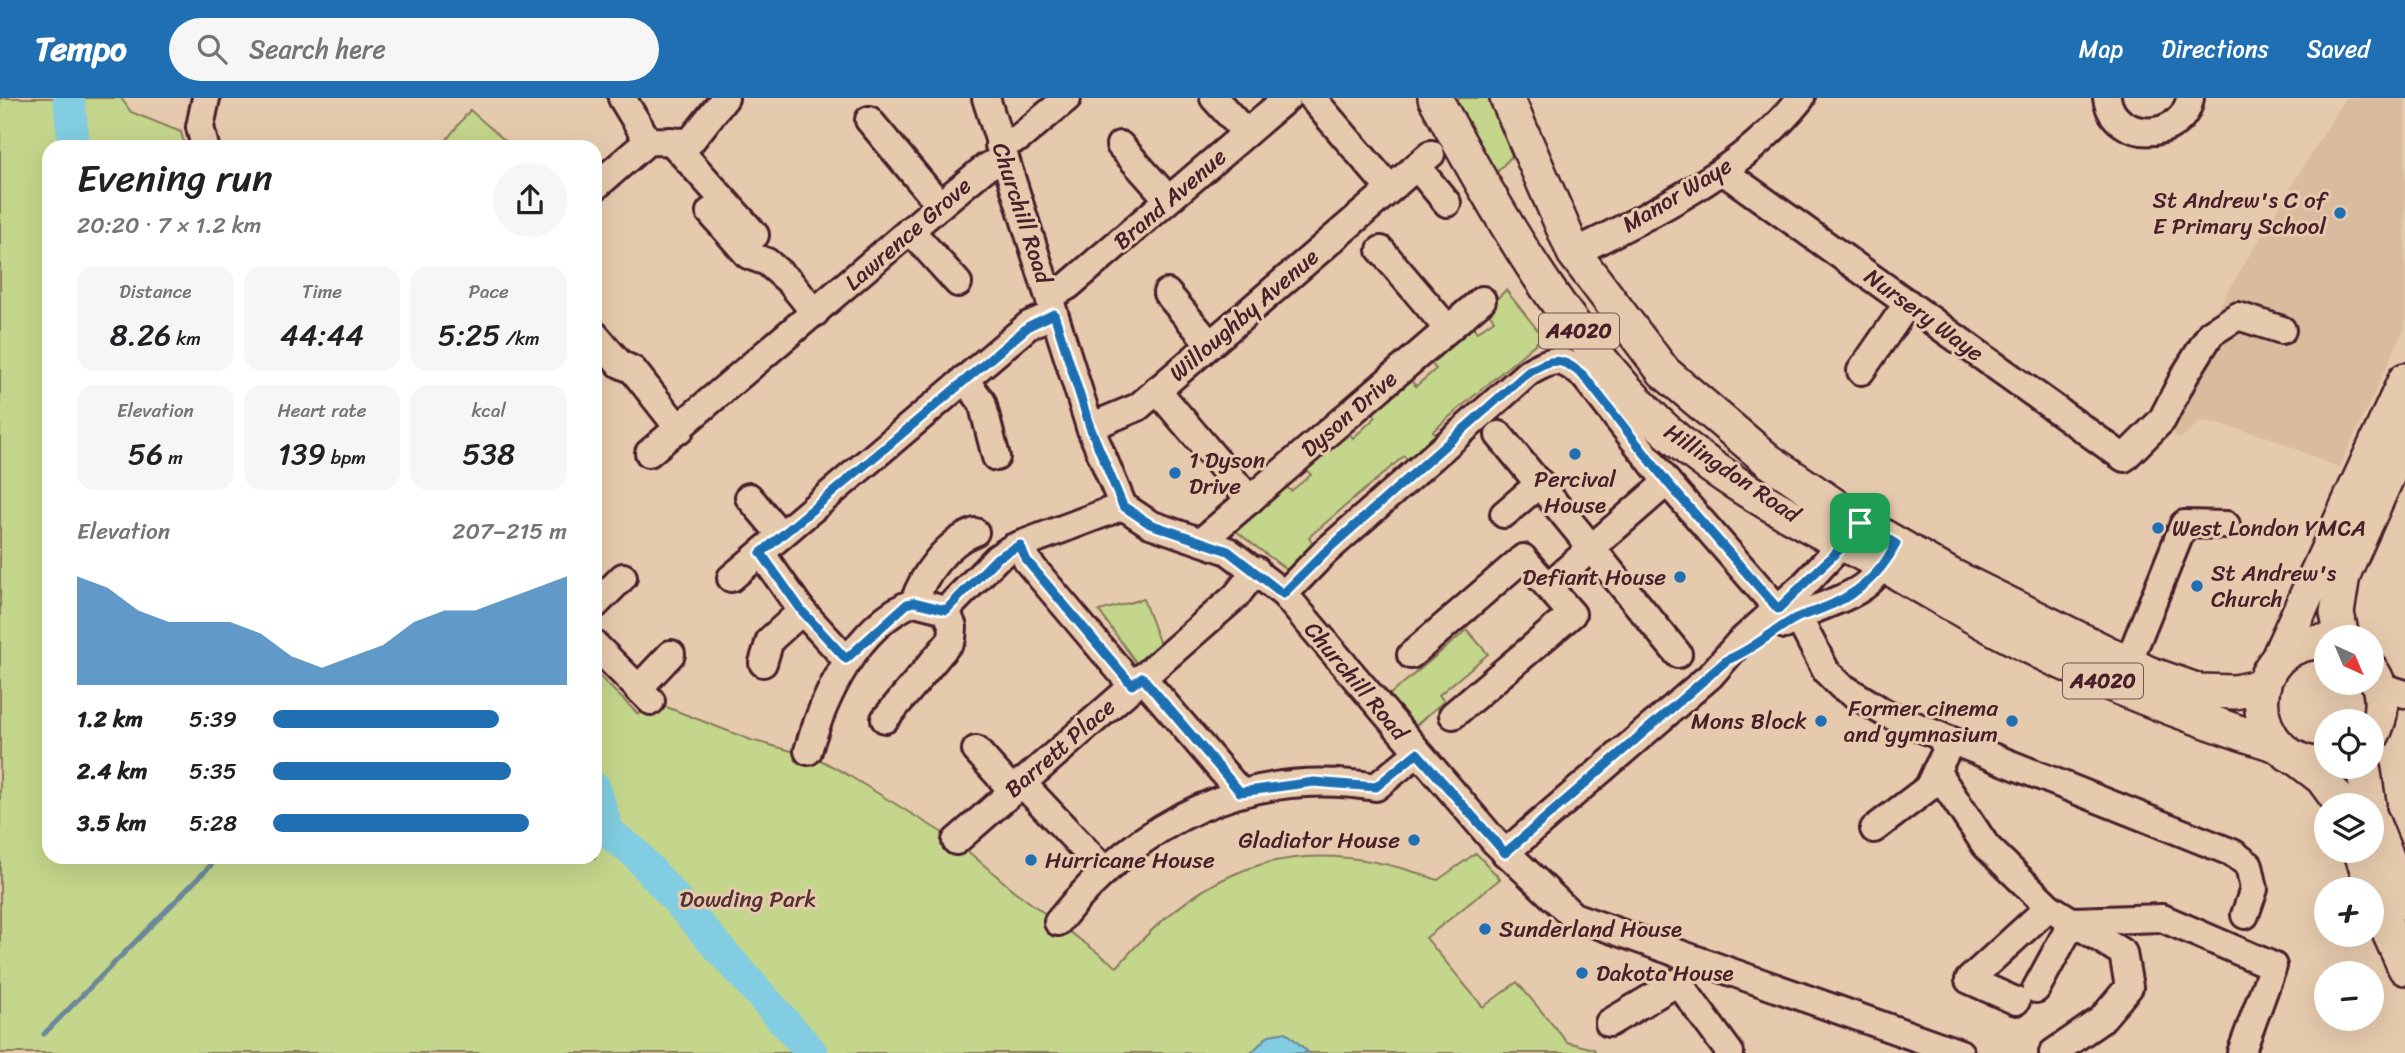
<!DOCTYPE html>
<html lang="en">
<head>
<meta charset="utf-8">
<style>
	:root { --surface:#fff; --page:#f6f6f6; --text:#202124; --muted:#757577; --accent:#1f6fb2 }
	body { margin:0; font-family:Sriracha,sans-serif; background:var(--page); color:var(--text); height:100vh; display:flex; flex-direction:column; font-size:26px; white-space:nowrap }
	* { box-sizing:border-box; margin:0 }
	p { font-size:23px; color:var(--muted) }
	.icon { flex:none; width:38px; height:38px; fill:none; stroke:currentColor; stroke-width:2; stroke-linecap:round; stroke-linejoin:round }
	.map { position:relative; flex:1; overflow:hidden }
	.drawer { position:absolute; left:42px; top:42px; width:560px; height:724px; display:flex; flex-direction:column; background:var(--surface); border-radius:21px; box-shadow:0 7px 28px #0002 }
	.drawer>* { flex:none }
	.needle { width:46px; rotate:136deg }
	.fabs { position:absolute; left:2314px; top:527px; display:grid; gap:14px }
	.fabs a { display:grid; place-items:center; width:70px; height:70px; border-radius:50%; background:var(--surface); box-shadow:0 7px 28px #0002; font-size:35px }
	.pin { position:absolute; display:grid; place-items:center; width:60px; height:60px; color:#fff; margin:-30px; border-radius:14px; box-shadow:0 4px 10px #0006 }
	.round { display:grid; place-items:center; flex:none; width:74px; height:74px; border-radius:37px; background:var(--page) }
	.summary { display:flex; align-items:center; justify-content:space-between; height:119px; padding:0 35px }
	h1 { font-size:38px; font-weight:600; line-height:52px }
	.stats { display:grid; grid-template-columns:repeat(3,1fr); gap:10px; height:119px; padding:7px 35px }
	.stats div { display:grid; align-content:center; border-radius:18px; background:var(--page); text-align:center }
	.stats b { font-size:30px; font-weight:600 }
	.stats small { font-size:19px; font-weight:400 }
	.stats p { font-size:19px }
	.chart { height:196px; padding:14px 35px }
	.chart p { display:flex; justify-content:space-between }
	.chart svg { width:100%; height:126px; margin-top:7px; fill:var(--accent); opacity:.7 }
	ul { padding:0 35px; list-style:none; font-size:23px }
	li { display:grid; grid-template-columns:112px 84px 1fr; align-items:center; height:52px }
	li i { height:18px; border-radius:9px; background:var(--accent) }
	header { display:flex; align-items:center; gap:42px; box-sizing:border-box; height:98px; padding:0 35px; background:var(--accent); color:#fff }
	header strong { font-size:33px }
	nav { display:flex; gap:38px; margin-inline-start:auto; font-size:24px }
	.search { width:490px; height:63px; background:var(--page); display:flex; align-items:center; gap:18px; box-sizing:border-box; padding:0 24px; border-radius:38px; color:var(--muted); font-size:26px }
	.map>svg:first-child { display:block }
</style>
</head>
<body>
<header>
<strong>Tempo</strong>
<div class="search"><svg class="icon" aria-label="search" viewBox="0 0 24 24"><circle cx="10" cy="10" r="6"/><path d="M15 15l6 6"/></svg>Search here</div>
<nav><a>Map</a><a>Directions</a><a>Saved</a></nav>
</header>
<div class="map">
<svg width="2405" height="955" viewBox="0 0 2405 955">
	<rect width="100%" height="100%" fill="#e6caad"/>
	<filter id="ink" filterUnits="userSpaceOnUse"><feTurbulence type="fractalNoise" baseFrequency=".0143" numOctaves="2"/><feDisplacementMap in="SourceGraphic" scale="14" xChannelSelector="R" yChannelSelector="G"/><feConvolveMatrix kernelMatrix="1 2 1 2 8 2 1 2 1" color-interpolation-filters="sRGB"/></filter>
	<g filter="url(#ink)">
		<path fill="#d9bb9e" d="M2345,0H2405V229L2339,370L2269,339L2211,324L2201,323L2180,341L2162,328L2136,344Z"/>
		<g fill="#c4d68b" stroke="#877a5b" stroke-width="2">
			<path d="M0,0H121L131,14L181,34L185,49H49V760H595V574L638,616L651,603L751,642L817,660L843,674L956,743L1013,792L1117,869C1209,761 1304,732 1438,782L1476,755L1500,781L1426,840L1483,909L1517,884L1567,944L1594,951L1596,955H0Z"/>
			<path d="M1435,0H1507L1524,45L1483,89Z"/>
			<path d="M470,12L510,47L441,49Z"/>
			<path d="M1506,192L1543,239L1433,333L1441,344L1414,367L1404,358L1309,439L1316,452L1292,476C1283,468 1235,434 1233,430L1281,384L1291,393L1311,377L1302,367L1345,330L1353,340L1376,319L1369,311L1407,278L1416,288L1436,271L1428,262L1470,225L1477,234L1494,222L1486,211Z"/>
			<path d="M1143,501L1161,549L1138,567L1099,513Z"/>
			<path d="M1467,532L1488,556L1439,597L1444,603L1414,629L1388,598Z"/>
		</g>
		<path fill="#82cde1" stroke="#6c8798" stroke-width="2" d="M1286,934L1309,955H1251L1269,937Z"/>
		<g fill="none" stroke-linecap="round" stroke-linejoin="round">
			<path stroke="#6c8798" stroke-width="5" d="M44,936L218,760"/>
			<g stroke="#82cde1" stroke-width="32">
				<path d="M69,0L74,49"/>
				<path d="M595,690L608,734L635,755L812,955"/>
			</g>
			<g stroke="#4a1f2b" stroke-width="32">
				<g id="minor">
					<path d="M622,0L648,43"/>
					<path d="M986,0L1090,329L1123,408L1150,426L1228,453L1284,496L1495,744L1573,818L1960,955"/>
					<path d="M1214,0L1246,35"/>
					<path d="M1312,0L1390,91"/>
					<path d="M2107,0C2114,45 2183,44 2190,0"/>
					<path d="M869,22L940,107"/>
					<path d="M671,43L755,137"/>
					<path d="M999,47L1019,40L1067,0"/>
					<path d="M1120,47L1168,101"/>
					<path d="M205,49L200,29L206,0"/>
					<path d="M1417,69L1447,105"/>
					<path d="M1724,74L2124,360L2162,322L2185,277L2211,235L2238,218L2282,232"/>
					<path d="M595,89L648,43L690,44L725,0"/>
					<path d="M710,114L748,157L767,164L790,184L815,215"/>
					<path d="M910,132L958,185"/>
					<path d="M1381,152L1448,231"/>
					<path d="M1574,155C1657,113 1742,74 1801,0"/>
					<path d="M1167,195L1209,245"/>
					<path d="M1050,198L1068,188L1287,0"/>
					<path d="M595,237L620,266L633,272L680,332"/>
					<path d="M1861,273L1908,205"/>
					<path d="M964,281L982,304L996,359"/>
					<path d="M1157,292L1250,402"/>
					<path d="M1090,329L1138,309L1431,56"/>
					<path d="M1499,337L1678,556"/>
					<path d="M649,355L940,107L985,70L1003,60"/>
					<path d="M749,399L781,437"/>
					<path d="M1504,416L1540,385"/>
					<path d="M1203,442L1482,202"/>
					<path d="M1020,447L1027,463L1132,587"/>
					<path d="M761,455L802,513L846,561"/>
					<path d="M731,480L1029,227L1054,216"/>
					<path d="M1548,488L1667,384"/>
					<path d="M1284,496L1325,454L1529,274C1554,260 1560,258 1584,278L1667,384L1778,511"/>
					<path d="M914,504C923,477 947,444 975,434"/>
					<path d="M595,507L623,479"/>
					<path d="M1798,519L1826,573L1841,588L1885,615L1940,638L1947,652L1936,673L1986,748L2049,809L2123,855L2129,889L2101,922L2053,955"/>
					<path d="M1785,527C1829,497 1865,508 1893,451"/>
					<path d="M595,547L651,603"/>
					<path d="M1411,557L1523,460L1572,516L1453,617"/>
					<path d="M763,565L770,542L802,513"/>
					<path d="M2128,565L2184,426L2226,427"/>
					<path d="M1142,579L1240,694"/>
					<path d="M2379,588L2405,596"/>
					<path d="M638,591L671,556"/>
					<path d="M885,621L952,541L953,529L946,512"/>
					<path d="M1940,638L2233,755L2249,767L2254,791L2245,817"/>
					<path d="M976,652L1012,692"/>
					<path d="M808,653C824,598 857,527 914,504L946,512L997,460L1012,450L1123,408"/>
					<path d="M1021,684L1104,772"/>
					<path d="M1874,731L1928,690L1936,673"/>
					<path d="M956,743L1236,498L1256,472"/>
					<path d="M1505,755L1710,578L1738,546L1804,487L1855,432"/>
					<path d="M1058,824C1139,723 1245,668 1376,689L1417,655"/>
					<path d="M2036,891L2073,823L2162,820L2273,868L2241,955"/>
					<path d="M2016,903L1969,882L2049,809"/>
					<path d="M1609,925L1678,884L1730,955"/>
				</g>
			</g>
			<g stroke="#4a1f2b" stroke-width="38">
				<g id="major">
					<path d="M1435,0C1497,115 1562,229 1655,322C1716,382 1806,427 1882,466C1924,489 1965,515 2007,537C2093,583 2184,617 2277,647"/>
					<path d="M1507,0L1574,155L1664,274L1769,363L1860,425L1950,477L2148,575L2199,593L2235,594L2263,588"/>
					<path d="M2342,539L2337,515L2343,477L2405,339"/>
					<path d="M2326,544C2240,541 2240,665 2326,667"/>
					<path d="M2277,562L2405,282"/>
					<path d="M2371,572C2386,592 2383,620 2371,640"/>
					<path d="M2296,660L2322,680L2342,707"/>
					<path d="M2363,668L2369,707"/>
					<path d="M2371,720L2405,804"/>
					<path d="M2360,752L2390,837L2405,870"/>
				</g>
			</g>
			<use href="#minor" stroke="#e6caad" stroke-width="26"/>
			<use href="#major" stroke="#e6caad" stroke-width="33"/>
		</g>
	</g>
	<g fill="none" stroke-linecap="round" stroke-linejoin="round" filter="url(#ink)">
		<g stroke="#fff" stroke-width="14">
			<path id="route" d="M1054,216L1090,329L1123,408L1150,426L1228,453L1283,496L1325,454L1528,274C1554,260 1560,258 1584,278L1667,384L1778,511L1844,447L1860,425L1896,446C1879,479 1855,498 1821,511C1813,515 1804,516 1796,520C1772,533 1753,552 1727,562L1505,755L1417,655L1376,689L1314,684L1240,694L1142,579L1132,587L1027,463L1020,447L997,460L946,512L914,504L907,506L846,561L802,513L761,455L1029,228Z"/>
		</g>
		<use href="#route" stroke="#1f6fb2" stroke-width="9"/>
	</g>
	<g fill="#1f6fb2" stroke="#e6caad" stroke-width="2.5">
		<circle cx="2340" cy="115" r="7"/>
		<circle cx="1575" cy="356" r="7"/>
		<circle cx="1175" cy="375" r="7"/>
		<circle cx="2158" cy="430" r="7"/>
		<circle cx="1680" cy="479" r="7"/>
		<circle cx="2197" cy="488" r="7"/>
		<circle cx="1821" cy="623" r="7"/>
		<circle cx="2012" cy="623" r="7"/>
		<circle cx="1414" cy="742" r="7"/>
		<circle cx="1031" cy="762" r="7"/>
		<circle cx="1485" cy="831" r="7"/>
		<circle cx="1582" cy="875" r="7"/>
	</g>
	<g text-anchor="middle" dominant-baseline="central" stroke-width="6" stroke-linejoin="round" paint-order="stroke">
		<g fill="#e6caad" stroke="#795252" stroke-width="2">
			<rect x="1539" y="215.5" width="80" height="35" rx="5"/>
			<rect x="2063" y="565.5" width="80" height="35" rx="5"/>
		</g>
		<g font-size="21" font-weight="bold" fill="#4a1f2b">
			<text x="1579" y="233">A4020</text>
			<text x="2103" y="583">A4020</text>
		</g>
		<g font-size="23" fill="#4a1f2b" stroke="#e6caad">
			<text transform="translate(1677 97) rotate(-31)">Manor Waye</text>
			<text transform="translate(1170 101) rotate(-41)">Brand Avenue</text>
			<text transform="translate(1022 115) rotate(72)">Churchill Road</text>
			<text transform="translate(908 136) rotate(-41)">Lawrence Grove</text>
			<text transform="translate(1244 217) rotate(-41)">Willoughby Avenue</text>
			<text transform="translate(1924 217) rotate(36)">Nursery Waye</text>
			<text transform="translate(1349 316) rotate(-41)">Dyson Drive</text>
			<text transform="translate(1732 375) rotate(34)">Hillingdon Road</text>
			<text transform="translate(1356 583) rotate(50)">Churchill Road</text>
			<text transform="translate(1060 650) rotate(-41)">Barrett Place</text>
		</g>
		<g font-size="23" fill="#4a1f2b" stroke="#e6caad" text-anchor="start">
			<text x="2326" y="102" text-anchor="end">St Andrew's C of<tspan x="2326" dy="26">E Primary School</tspan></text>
			<text x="1189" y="362">1 Dyson<tspan x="1189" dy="26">Drive</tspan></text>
			<text x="1575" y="381" text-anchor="middle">Percival<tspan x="1575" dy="26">House</tspan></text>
			<text x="2172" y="430">West London YMCA</text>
			<text x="2211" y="475">St Andrew's<tspan x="2211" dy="26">Church</tspan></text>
			<text x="1666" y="479" text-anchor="end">Defiant House</text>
			<text x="1998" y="610" text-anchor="end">Former cinema<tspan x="1998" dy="26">and gymnasium</tspan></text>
			<text x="1807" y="623" text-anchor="end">Mons Block</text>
			<text x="1400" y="742" text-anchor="end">Gladiator House</text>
			<text x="1045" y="762">Hurricane House</text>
			<text x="1499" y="831">Sunderland House</text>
			<text x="1596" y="875">Dakota House</text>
		</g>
		<g font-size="23" fill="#563135" stroke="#e6caad">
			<text x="748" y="801">Dowding Park</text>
		</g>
	</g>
</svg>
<div class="fabs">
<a><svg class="needle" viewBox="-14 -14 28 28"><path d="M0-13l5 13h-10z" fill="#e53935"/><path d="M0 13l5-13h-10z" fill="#757577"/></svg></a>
<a><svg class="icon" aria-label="locate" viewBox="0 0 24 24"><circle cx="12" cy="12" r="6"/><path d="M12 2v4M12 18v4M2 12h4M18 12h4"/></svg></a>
<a><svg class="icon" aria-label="layers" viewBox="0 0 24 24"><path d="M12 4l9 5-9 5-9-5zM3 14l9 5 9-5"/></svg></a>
<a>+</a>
<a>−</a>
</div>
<div class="pin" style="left:1860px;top:425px;background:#1e9e55"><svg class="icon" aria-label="arrive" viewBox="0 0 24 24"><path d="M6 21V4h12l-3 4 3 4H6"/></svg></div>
<section class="drawer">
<div class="summary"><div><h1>Evening run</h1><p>20:20 · 7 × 1.2 km</p></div><a class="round"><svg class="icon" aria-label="share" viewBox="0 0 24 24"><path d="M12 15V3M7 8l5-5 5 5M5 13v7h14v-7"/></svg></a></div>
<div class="stats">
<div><p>Distance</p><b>8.26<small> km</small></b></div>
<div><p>Time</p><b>44:44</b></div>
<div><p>Pace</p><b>5:25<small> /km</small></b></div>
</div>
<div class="stats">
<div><p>Elevation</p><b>56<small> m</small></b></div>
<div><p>Heart rate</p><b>139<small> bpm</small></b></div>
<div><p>kcal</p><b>538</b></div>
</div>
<div class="chart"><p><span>Elevation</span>207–215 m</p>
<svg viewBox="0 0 160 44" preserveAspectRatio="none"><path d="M0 44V6L10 10L20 18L30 22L40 22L50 22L60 26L70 34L80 38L90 34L100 30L110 22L120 18L130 18L140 14L150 10L160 6V44z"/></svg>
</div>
<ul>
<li><b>1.2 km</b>5:39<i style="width:77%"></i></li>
<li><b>2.4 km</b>5:35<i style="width:81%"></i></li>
<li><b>3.5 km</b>5:28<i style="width:87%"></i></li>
</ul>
</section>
</div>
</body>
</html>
